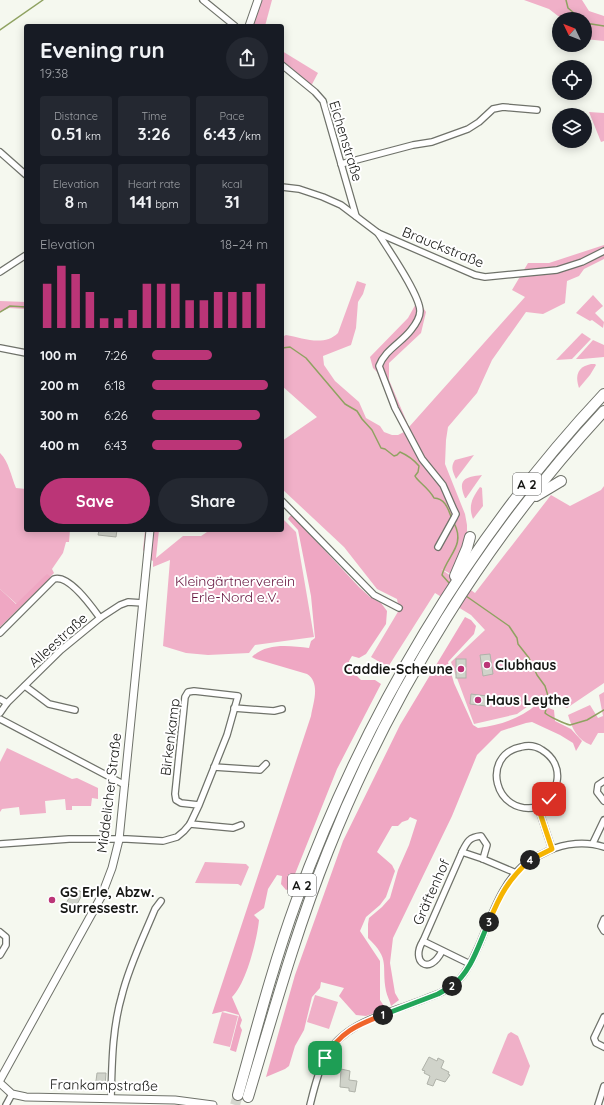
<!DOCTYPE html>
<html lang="en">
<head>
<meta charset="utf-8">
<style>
	:root { --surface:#171b24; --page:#242831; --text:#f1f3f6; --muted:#9ea1a6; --accent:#bb3577 }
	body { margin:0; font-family:Quicksand,sans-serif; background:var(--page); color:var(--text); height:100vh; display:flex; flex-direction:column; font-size:15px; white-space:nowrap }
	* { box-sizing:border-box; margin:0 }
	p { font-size:13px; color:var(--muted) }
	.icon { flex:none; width:22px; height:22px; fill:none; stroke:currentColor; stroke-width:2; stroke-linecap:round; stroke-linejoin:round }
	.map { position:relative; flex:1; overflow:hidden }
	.sheet { position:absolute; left:24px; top:24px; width:260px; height:508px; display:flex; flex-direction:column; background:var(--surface); border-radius:4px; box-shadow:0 2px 10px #0003 }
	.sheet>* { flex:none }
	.needle { width:26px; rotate:313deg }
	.fabs { position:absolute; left:552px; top:12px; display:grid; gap:8px }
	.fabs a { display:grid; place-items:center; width:40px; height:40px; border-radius:50%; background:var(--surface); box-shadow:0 2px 10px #0003; font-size:20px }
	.pin { position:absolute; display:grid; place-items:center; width:34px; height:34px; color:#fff; margin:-17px; border-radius:8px; box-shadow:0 2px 6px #0006 }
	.km { position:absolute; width:20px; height:20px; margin:-10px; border-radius:50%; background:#222; color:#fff; font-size:11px; line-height:20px; text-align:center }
	.round { display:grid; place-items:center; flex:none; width:42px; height:42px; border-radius:21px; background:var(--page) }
	.headline { display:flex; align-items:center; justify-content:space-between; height:68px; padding:0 16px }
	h1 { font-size:22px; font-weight:700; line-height:30px }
	.figures { display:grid; grid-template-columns:repeat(3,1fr); gap:6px; height:68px; padding:4px 16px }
	.figures div { display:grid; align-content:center; border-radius:4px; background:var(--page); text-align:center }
	.figures b { font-size:17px; font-weight:700 }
	.figures small { font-size:11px; font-weight:400 }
	.figures p { font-size:11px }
	.chart { height:112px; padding:8px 16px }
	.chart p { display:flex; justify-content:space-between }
	.chart svg { width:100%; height:72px; margin-top:4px; stroke:var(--accent); stroke-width:6 }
	.primary-button { display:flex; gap:8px; margin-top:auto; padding:8px 16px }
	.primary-button a { flex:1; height:46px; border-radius:24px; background:var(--accent); color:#fff; font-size:16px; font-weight:700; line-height:46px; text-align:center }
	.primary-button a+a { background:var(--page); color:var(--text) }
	ul { padding:0 16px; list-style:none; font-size:13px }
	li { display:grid; grid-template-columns:64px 48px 1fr; align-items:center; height:30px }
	li i { height:10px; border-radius:5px; background:var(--accent) }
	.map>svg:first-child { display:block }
</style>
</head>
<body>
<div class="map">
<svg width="604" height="1105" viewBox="0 0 604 1105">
	<rect width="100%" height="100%" fill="#f5f8ef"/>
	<g fill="#f0b0c8">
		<path d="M258,0H272L265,26H249Z"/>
		<path d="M524,0H582L589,11L604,16V41L585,39V19H562L549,9Z"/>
		<path d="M282,51L318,73L310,88L282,67Z"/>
		<path d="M589,112L604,113V141L601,142Z"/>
		<path d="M604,245V259L584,269L579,276L567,281L565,303L543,314L526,312L492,360L477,393L448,427L446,440L445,464L465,514L467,525V537L451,574L441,569L475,593L551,495L570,506L601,490L604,486V683L567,708L555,702L538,699L517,714L474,724L451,662L485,630L471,615L435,593L388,667L371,657L399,610L397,599L377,589L344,547L282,489V441L317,417L282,386V337L286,335C303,338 324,347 338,333L357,281L366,284L363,294L358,302L356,328L351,345L323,356L324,365L335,381L359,402L366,418L380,426L384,432L392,435H398L404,432L392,409L377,372L373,368L370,357L408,318L418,300L426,312L421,333L389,363V380L409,427L525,297L512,290L528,263H549Z"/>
		<path d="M593,295L603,306L595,313L604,322L603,328L592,320L590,321L576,313Z"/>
		<path d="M0,301L26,302V309L9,308L0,312Z"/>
		<path d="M582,333L591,339L572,359L556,360Z"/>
		<path d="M593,340L604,345V357L582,359H576Z"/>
		<path d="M591,364H595L596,365L590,375L579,388C575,376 577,367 591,364Z"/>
		<path d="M0,453C9,462 11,476 16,488L26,489V530H70L69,542H66L63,553L52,569L54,573L20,607L0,589Z"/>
		<path d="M474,455L456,479C453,472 450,467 455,460Z"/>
		<path d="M482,475L466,498H465C457,479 465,477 482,475Z"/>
		<path d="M480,487L482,488L483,506L473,519C468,506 472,498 480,487Z"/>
		<path d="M282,518L296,532L314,637L255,645L249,653L208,655L186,653L163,646L170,560L153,567V561L149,559L143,550L145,530H159L156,558L183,536H201L210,530H282Z"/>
		<path d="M604,692V733H598L591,745C577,740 572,728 568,715L590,705L598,718L603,716L599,695Z"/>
		<path d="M7,748L72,779L77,778L98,788V799L92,798L91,806H72V810H66L65,799L45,801L46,813L20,815L19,807L2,809L0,812V762Z"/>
		<path d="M205,862L246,864L249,867L241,886L238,884L195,883Z"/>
		<path d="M315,995L338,1002L329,1029L307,1022Z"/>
		<path d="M222,1012L238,1016L230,1047L213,1043Z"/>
		<path d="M511,1032L518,1036L530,1066L523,1085L521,1086L492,1073L508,1034Z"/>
	</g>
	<g fill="#efa7c3">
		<path d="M290,516H293L302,526L359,587L370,597L381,603L387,611L386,624L366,654L359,658L352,656L349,661L350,669L361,680H375L381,684L337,769L289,889L286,890L281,884L282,876L277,875L268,889L264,908L254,915L259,920C257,940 246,984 232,997L242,1020L240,1026L242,1030L236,1052L230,1050L239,1015L225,1011L212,1014L311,716C313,703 321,683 307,674L256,659L252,657C267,642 291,646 309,648L311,641L315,638L311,596L298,530L288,519Z"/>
		<path d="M47,574L51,577L0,627V589L16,604Z"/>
		<path d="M465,617L471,620L476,626L474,634L448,662L454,683L473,725L478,728C500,725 520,719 537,704L554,710L555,721L571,729L582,741L576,751L573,743L560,735L532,722L526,723L501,731L477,755L452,816L393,938L390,963L395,993L399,1000L391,1006C390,1001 387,996 386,991C381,965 391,960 368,938V924L369,918L382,907L390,898L398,870L409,845L417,820L410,817L408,820L402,822L398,826H392L377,852L392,865L395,871L386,897L380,905L366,917L360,931L380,961V1000L386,1009L366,1016L356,1015L339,996L344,988L321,982L320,988L312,997L304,1030L295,1046L289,1066L285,1069L266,1077L295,975L343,841L400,725Z"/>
	</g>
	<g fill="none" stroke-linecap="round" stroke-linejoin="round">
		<g stroke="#8fa261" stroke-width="1.5">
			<path d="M566,0L568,8L581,19"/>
			<path d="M585,23L604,26"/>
			<path d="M0,30L43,0"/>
			<path d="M0,312L10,306L26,307"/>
			<path d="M282,348L290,347L306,358L345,404L357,411L362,419L372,430L381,448L385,449L394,456L397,455L400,452C407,455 414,460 419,466L418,472L415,476C417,481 429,488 434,498C446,499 448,509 452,519"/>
			<path d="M450,584L442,575C447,555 466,546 454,523"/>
			<path d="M466,596L509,626L517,638L518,644L529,658L537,675L545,686L549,699L545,713C548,716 565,724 570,725L587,720L604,710"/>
		</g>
	</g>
	<g fill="#d0d3ca" stroke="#afb2a9">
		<path d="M99,530H117L116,537L98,535Z"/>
		<path d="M490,654L493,674L483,676L480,655Z"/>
		<rect x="456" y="659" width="10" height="19"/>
		<path d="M471,694L487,696L486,706L470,704Z"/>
		<path d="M75,888L83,893L74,910L65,905Z"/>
		<path d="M429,1057L437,1061L438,1058L444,1061L441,1068L449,1072L448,1074L450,1075L445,1082L436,1079L433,1086L427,1084L430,1076L424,1073L425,1071L422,1070Z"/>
		<path d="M341,1069L350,1071L349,1080L357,1081L355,1092L349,1091V1088L340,1087Z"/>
		<path d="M97,1073H106L105,1087H100V1089H95Z"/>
	</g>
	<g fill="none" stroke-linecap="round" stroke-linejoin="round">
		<path stroke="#d4d6ce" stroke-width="10" stroke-dasharray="10 5" stroke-linecap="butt" d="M235,1105L238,1095"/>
		<g stroke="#6f726a" stroke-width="8">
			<g id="minor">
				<path d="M203,0L235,26"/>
				<path d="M282,65L315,92L323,101L356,216"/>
				<path d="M0,152L26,175"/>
				<path d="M341,164L413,145L432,142L468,129L479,122L493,109L503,107L537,110"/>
				<path d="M282,187L299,189L323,197L341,205L378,233L475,275L485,277L557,270L582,262L604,251"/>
				<path d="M378,233C388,249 420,295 420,311C420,318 415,325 411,330C401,343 385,350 379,366L395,408L422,459L443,485L454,510L456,514L454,518L438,547"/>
				<path d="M0,272L26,255"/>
				<path d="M0,348L26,353"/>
				<path d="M282,501L374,595L399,608"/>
				<path d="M0,633L54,579C69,574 92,607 100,618"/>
				<path d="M25,686L49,704L75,710"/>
				<path d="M0,699L7,703"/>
				<path d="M234,708L274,711L282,709"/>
				<path d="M0,713L7,703L61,650L100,618L120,605L128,602L143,603"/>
				<path d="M0,719L125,785"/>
				<path d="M214,767L260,770L266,764"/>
				<path d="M604,781L598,785L597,792L604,801"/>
				<path d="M538,807C494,817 480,755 521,747C528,745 536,746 542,750C566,765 560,794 538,807L552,849"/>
				<path d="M190,824L233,828L241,825"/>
				<path d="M593,843L604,820"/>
				<path d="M0,844L69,839H127L163,841L177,837L184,831L190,824L199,805L227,735L238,696L194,691L188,692L185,697L175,794L176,800L181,803L199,805"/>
				<path d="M462,852C467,842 469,837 481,836L487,845L483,859"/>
				<path d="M604,919L601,926L604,931"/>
				<path d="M0,932L6,937V945L0,955"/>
				<path d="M423,941C410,961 429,977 442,951"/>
				<path d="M470,964L423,941L462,852L483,859L516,873"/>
				<path d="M604,1017L594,1038L596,1043L604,1047"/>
				<path d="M111,1099C112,1064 112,1029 122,995C129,966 143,938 155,909L161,901"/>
				<path d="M6,1105L12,1094"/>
				<path d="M310,1105C314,1089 318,1071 326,1056C343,1024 382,1015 414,1003C429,997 445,993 457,982C468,971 474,956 480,943C492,914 504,876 532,859C537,856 543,854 548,851C565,843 586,841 604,847"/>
				<path d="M598,1105L604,1086"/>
			</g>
		</g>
		<g stroke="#6f726a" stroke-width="9">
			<g id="tertiary">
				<path d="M249,26L258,0"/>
				<path d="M0,1080L101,897L112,868L119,840L150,530"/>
				<path d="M0,1083L12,1094L26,1097L175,1100L213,1105"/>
			</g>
		</g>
		<g stroke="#6f726a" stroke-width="12">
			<g id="motorway">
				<path d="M536,496L561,481"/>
				<path d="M455,576L467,548L470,537"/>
				<path d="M238,1095C256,1031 273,965 296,902C364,716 468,539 604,394"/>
				<path d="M248,1097C273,1014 296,931 328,851C391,692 488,536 604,411"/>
			</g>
		</g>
		<use href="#minor" stroke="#fff" stroke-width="5.5"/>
		<use href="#tertiary" stroke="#fff" stroke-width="7"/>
		<use href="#motorway" stroke="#fff" stroke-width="10"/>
	</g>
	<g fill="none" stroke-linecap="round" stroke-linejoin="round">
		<g stroke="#fff" stroke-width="8">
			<path id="split-1" d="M325,1058C340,1032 357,1025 383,1015"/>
		</g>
		<g stroke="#fff" stroke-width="8">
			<path id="split-2" d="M383,1015L438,994L452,986"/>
		</g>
		<g stroke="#fff" stroke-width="8">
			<path id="split-3" d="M452,986C472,971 479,943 489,922"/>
		</g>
		<g stroke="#fff" stroke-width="8">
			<path id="split-4" d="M489,922C500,895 508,880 530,860"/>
		</g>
		<g stroke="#fff" stroke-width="8">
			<path id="split-5" d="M530,860L552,849L538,807L549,799"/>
		</g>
		<use href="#split-1" stroke="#f0652b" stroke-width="5"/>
		<use href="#split-2" stroke="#22a559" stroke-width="5"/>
		<use href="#split-3" stroke="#22a559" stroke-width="5"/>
		<use href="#split-4" stroke="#f5b400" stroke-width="5"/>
		<use href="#split-5" stroke="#f5b400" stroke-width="5"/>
	</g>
	<g fill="#bb3577" stroke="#fff" stroke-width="1.5">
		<circle cx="487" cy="665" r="4"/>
		<circle cx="461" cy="669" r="4"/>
		<circle cx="478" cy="700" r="4"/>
		<circle cx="52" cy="900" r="4"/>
	</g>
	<g text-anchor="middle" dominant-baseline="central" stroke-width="4" stroke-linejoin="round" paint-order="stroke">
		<g fill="#fff" stroke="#5c5d5a" stroke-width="1">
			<rect x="513" y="473" width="28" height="22" rx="3"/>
			<rect x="288" y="874" width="28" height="22" rx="3"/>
		</g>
		<g font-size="13" font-weight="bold" fill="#161714">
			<text x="527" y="484">A 2</text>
			<text x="302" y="885">A 2</text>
		</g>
		<g font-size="14" fill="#161714" stroke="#fff">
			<text transform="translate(346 141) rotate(73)">Eichenstraße</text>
			<text transform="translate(443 247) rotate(22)">Brauckstraße</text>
			<text transform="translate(58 640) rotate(-42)">Alleestraße</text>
			<text transform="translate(170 737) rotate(-83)">Birkenkamp</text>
			<text transform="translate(109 793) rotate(-83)">Middelicher Straße</text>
			<text transform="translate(431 892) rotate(-66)">Gräftenhof</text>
			<text transform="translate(104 1085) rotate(1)">Frankampstraße</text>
		</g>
		<g font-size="14" fill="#65133d" stroke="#fff">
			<text x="235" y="581">Kleingärtnerverein<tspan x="235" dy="16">Erle-Nord e.V.</tspan></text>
		</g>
		<g font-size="14" font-weight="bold" fill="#161714" stroke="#fff" text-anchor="start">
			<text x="495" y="665">Clubhaus</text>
			<text x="453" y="669" text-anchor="end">Caddie-Scheune</text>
			<text x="486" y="700">Haus Leythe</text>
			<text x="60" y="892">GS Erle, Abzw.<tspan x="60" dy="16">Surressestr.</tspan></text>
		</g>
	</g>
</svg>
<div class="fabs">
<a><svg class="needle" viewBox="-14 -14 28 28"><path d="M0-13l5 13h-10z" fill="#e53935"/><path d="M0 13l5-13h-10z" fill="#9ea1a6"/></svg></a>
<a><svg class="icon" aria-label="locate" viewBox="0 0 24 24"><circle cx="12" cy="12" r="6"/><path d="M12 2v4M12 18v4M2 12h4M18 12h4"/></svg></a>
<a><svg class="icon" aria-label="layers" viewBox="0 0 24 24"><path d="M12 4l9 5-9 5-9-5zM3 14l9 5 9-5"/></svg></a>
</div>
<div class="pin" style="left:325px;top:1058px;background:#1e9e55"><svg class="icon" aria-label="arrive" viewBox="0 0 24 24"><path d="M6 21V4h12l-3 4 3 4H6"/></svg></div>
<div class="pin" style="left:549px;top:799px;background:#d93025"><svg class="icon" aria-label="check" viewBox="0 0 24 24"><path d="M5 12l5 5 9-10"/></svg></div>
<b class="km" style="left:383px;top:1015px">1</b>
<b class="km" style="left:452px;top:986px">2</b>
<b class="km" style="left:489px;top:922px">3</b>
<b class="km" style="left:530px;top:860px">4</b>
<section class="sheet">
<div class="headline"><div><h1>Evening run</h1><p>19:38</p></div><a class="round"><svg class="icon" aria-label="share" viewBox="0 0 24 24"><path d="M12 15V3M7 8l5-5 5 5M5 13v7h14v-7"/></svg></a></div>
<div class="figures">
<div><p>Distance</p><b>0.51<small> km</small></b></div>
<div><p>Time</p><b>3:26</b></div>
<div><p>Pace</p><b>6:43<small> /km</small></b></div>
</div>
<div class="figures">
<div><p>Elevation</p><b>8<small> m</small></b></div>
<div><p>Heart rate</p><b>141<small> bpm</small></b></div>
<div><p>kcal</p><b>31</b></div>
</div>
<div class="chart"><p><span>Elevation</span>18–24 m</p>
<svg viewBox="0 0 160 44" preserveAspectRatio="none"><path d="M5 44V17M15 44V6M25 44V11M35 44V22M45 44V38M55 44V38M65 44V33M75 44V17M85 44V17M95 44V17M105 44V27M115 44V27M125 44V22M135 44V22M145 44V22M155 44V17"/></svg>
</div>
<ul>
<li><b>100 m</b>7:26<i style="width:52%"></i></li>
<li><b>200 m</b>6:18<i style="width:100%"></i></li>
<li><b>300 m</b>6:26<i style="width:93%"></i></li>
<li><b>400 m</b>6:43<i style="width:78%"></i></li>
</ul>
<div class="primary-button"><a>Save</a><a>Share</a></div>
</section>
</div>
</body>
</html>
